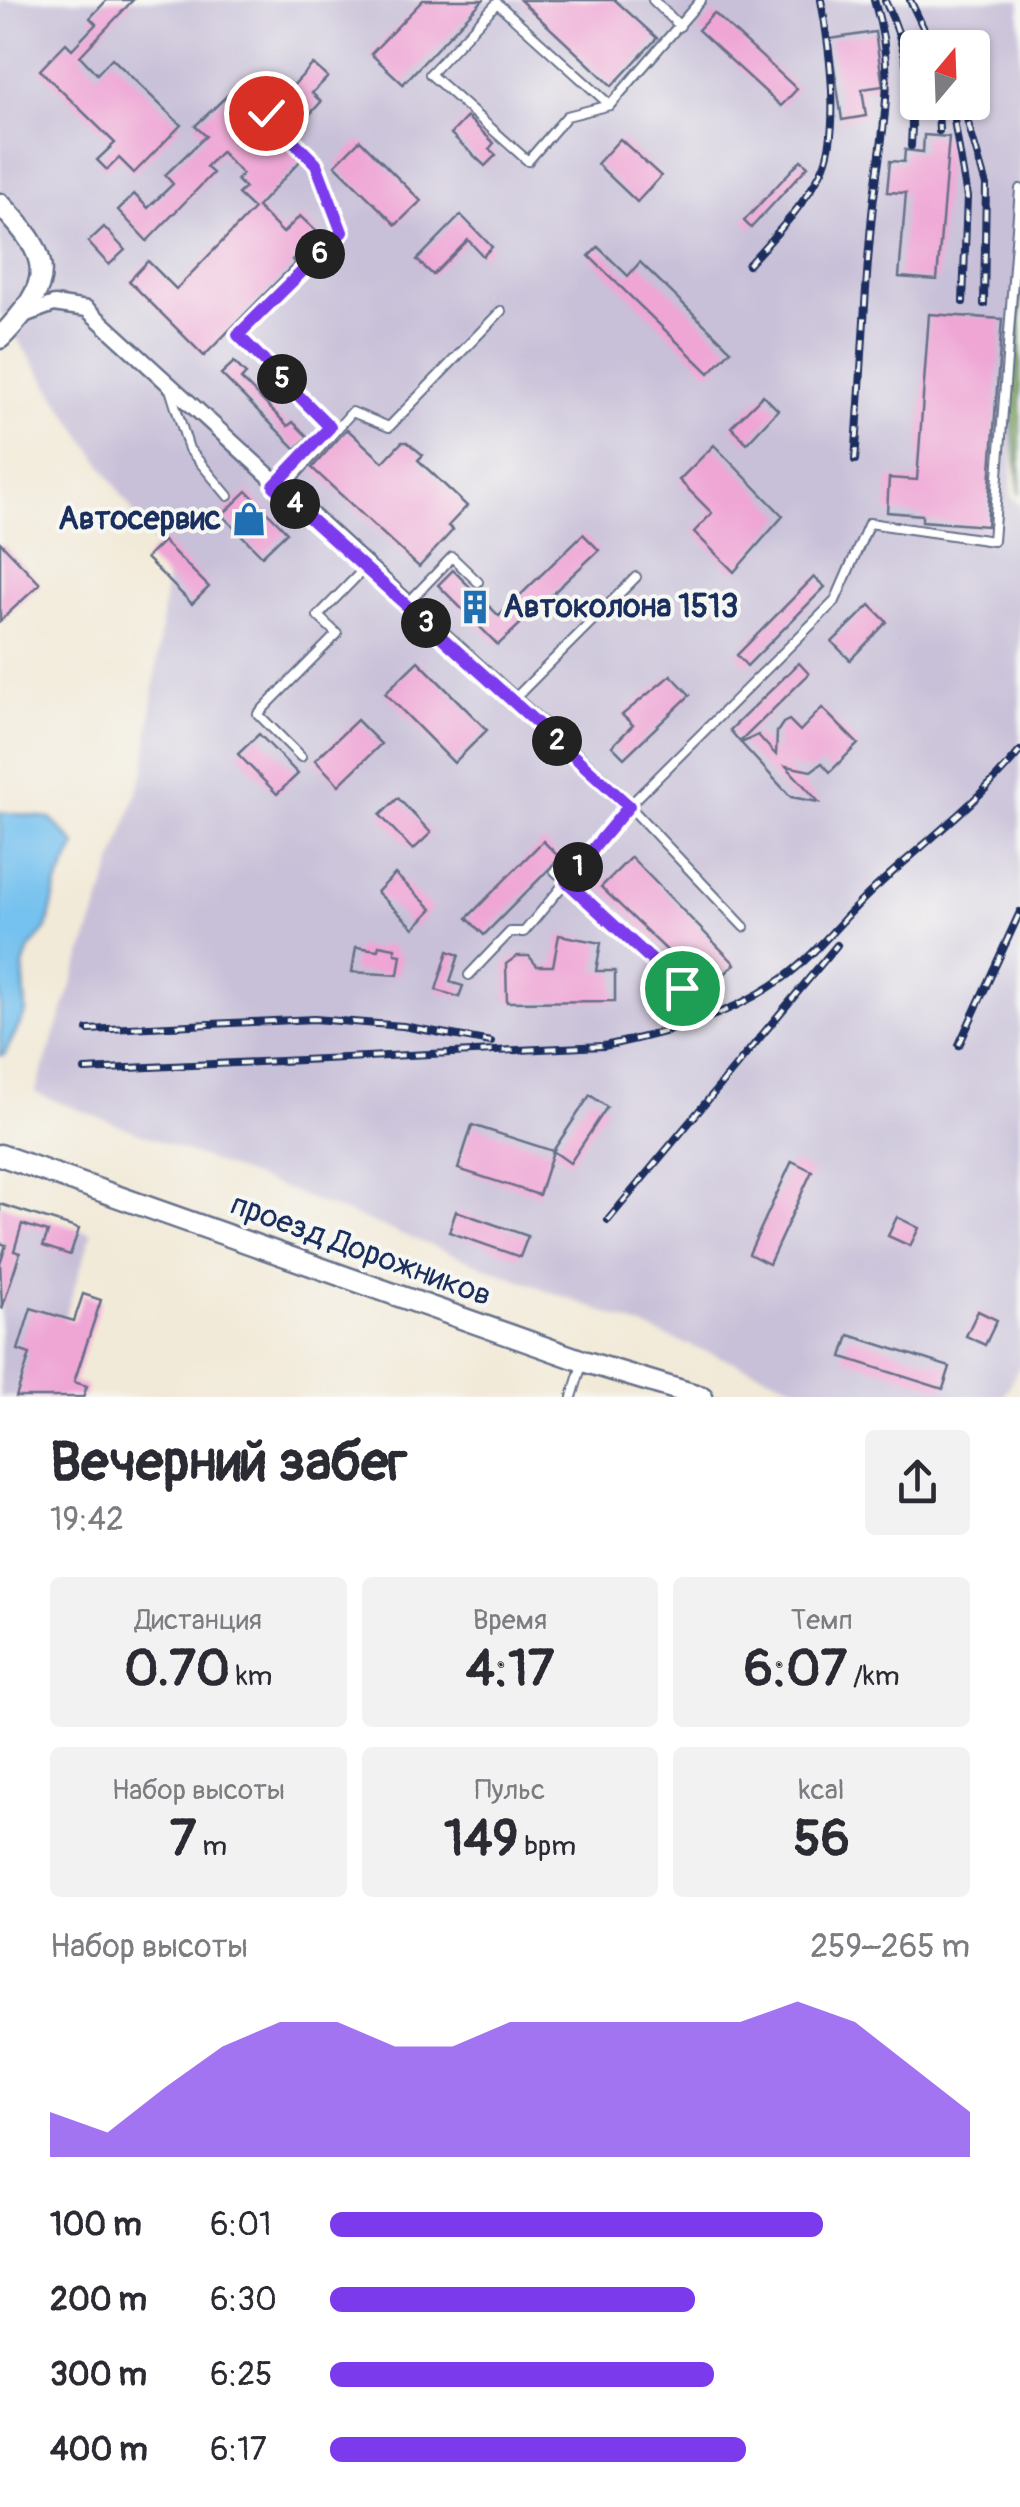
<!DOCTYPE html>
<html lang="ru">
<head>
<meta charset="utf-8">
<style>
	:root { --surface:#fff; --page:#f2f2f3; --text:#2b2b33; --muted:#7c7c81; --accent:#7c3aed }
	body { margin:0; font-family:Pangolin,sans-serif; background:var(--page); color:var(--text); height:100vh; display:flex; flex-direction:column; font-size:38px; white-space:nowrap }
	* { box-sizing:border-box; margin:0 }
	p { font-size:32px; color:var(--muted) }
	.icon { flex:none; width:55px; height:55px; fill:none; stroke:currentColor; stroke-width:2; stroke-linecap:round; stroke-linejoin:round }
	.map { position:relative; height:1397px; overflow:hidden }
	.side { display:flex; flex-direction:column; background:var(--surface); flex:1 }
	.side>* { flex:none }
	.needle { width:65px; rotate:19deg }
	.controls { position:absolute; left:900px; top:30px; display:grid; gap:20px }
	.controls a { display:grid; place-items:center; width:90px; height:90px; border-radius:10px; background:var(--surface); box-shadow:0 2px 8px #0004; font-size:50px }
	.pin { position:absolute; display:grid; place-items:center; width:85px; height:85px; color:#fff; margin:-42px; border:5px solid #fff; border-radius:50%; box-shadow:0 2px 10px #0007 }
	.km { position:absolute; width:50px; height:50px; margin:-25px; border-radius:50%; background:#222; color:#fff; font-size:28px; line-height:50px; text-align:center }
	.round { display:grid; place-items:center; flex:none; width:105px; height:105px; border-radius:10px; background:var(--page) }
	.overview { display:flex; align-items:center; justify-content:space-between; height:170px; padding:0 50px }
	h1 { font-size:55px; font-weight:800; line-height:75px }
	.stats { display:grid; grid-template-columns:repeat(3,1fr); gap:15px; height:170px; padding:10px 50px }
	.stats div { display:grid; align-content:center; border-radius:10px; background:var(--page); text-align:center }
	.stats b { font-size:50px; font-weight:800 }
	.stats small { font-size:28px; font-weight:400 }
	.stats p { font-size:28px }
	.chart { height:280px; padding:20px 50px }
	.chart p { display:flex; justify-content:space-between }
	.chart svg { width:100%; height:180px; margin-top:10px; fill:var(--accent); opacity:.7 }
	ul { padding:0 50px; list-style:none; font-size:32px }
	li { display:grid; grid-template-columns:160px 120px 1fr; align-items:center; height:75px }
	li i { height:25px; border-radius:12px; background:var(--accent) }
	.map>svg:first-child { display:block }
</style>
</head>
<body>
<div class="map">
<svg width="1020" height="1397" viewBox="0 0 1020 1397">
	<rect width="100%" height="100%" fill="#f6f6f2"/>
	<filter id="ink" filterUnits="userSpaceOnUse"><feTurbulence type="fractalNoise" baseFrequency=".01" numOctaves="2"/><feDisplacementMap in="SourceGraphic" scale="20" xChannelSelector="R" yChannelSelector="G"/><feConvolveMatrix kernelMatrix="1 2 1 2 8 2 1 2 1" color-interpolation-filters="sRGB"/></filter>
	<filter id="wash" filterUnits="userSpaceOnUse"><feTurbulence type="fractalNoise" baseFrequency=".0048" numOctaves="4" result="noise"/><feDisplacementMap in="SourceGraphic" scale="40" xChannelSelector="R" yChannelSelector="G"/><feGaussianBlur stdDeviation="2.25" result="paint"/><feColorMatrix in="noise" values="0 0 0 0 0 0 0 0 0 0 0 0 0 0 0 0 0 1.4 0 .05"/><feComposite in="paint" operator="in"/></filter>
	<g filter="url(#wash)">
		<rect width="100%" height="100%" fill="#f2ead8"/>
		<g fill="#c8c0d8" fill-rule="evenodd">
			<path d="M0,0H1020V286L1011,497L1020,504V1366L1003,1397H824L35,1093L145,769L168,564L0,313ZM918,48H972V102H918Z"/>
			<path d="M0,1204L92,1233L39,1397H0Z"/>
		</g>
		<path fill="#84ac62" stroke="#506e60" stroke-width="2.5" d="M1020,255V494L1009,392Z"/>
		<path fill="#75c1ef" stroke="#4878a6" stroke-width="2.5" d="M0,812L50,818L76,845L57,885L47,928L28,951L23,966L26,1012L4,1055H0Z"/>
		<g id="blocks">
			<g fill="#efa6d5">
				<path d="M107,0H133L80,56L97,74L112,58L181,125L134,173L119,158L107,170L97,160L115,143L40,70L66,43L72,49L96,24L90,18Z"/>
				<path d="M423,0H483L403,84L371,54Z"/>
				<path d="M520,0H615L657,38L612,86Z"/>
				<path d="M714,13L797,89L781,106L698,30Z"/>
				<path d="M875,32L883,86L862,89L866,116L842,120L830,39Z"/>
				<path d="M313,64L328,77L312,93L321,102L299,126L271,100L284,86L288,91Z"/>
				<path d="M233,90L301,160L257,207L283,233L300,216L318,233L292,260L295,263L204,356L129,281L148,261L176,289L254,209L238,194L245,188L237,180L242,174L221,152L206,167L213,173L147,241L118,210L134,194L148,208L173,184L165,175L206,136L195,126Z"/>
				<path d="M467,117L494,143L489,149L496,155L485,166L451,134Z"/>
				<path d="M924,135L949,137L937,280L899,277L906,193L887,192L890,161L904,162L905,150L923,152Z"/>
				<path d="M620,139L661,176L637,202L597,164Z"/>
				<path d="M360,140L421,201L396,225L335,165Z"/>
				<path d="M801,160L808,166L751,228L744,221Z"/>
				<path d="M461,215L492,247L483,256L468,240L433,275L417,260Z"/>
				<path d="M104,227L125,250L109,265L88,242Z"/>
				<path d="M598,247L628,276L640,262L731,350L709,373L589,256Z"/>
				<path d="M929,314L1002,319L987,526L922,521V515L887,512L889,478L917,480Z"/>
				<path d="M234,362L246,374L241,379L288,426L293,422L308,437L296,449L221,374Z"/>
				<path d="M763,395L778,410L747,443L731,427Z"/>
				<path d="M347,429L383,462L402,442H407L423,455L418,460L467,506L448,526L453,530L419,567L312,468Z"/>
				<path d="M714,445L783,516L734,572L694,532L712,513L679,480Z"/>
				<path d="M247,491L287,532L262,556L222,515Z"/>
				<path d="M583,534L599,550L498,645L438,585L453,570L499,616Z"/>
				<path d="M163,541L209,587L192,604L146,558Z"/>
				<path d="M0,542L40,584L0,621Z"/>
				<path d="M814,577L825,587L747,666L737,655Z"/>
				<path d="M870,605L887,622L850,660L832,642Z"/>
				<path d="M418,661L487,730L454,763L385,693Z"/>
				<path d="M799,663L809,674L740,742L730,730Z"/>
				<path d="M671,675L690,695L624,758L612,746L633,725L622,715Z"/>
				<path d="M822,708L858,744L830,772L822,763L811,771L786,766L819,802L791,797L741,743L758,735L776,755L777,732L783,723L789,720L800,731Z"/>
				<path d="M357,720L381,744L339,785L315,760Z"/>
				<path d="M259,734L298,774L277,794L238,754Z"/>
				<path d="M398,798L431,833L413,850L380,815Z"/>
				<path d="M543,841L560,858L484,935L467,918Z"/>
				<path d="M631,857L735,964L708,990L601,887Z"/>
				<path d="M395,874L432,909L414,928L377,892Z"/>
				<path d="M559,935L601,943L596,971H615V1001L507,1002L506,964L517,956H529L537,966H553Z"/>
				<path d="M379,945L395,948V954L401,955L398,975L352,972L356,947L378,950Z"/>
				<path d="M448,951L459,955L450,982L463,986L459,997L436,990Z"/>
				<path d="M590,1095L607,1107L570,1163L553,1151Z"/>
				<path d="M472,1125L553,1151L539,1195L458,1169Z"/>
				<path d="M792,1161L812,1171L769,1264L749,1254Z"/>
				<path d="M0,1204L79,1229L70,1255L43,1246L48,1232L22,1224L14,1251L20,1253L2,1309L0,1263L6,1245L0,1243Z"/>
				<path d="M456,1211L528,1236L520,1257L449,1232Z"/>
				<path d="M897,1217L919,1228L910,1246L888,1236Z"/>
				<path d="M83,1294L101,1300L74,1382L87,1386L83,1397H16L30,1354L18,1350L31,1308L74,1321Z"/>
				<path d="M978,1311L997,1320L985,1345L966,1336Z"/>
				<path d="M849,1335L950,1367L943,1389L842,1357Z"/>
			</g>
		</g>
	</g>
	<g filter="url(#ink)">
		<use href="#blocks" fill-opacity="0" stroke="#667089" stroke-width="2.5"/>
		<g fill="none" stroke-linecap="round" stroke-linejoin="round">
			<g stroke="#667089" stroke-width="12">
				<g id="lane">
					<path d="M653,0L680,26"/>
					<path d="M610,105L497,3L430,74L528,161L567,116L610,105L701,0"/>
					<path d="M266,113L317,164L342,232L238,335L329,427L277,482"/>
					<path d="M170,389L189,449L228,496"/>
					<path d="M284,488L352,412L389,427L501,311"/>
					<path d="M406,605L452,557L478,582"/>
					<path d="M512,701L636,577"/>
					<path d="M301,757L258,714L337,634L318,616L365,568"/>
					<path d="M629,806L744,927"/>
					<path d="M555,871L682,988"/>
					<path d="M469,975L510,932H524L629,806L835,601L869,523L993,541L1020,189"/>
					<path d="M572,1397L583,1361"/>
				</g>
			</g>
			<g stroke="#667089" stroke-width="19">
				<path id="street" d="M21,316L54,304L87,309L629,806"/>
			</g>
			<g stroke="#667089" stroke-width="25">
				<g id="secondary">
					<path d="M0,204C54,260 55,282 0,338"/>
					<path d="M0,1155L583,1361L702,1397"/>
				</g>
			</g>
			<use href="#lane" stroke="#fff" stroke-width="8"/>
			<use href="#street" stroke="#fff" stroke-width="14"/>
			<use href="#secondary" stroke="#fff" stroke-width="20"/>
			<g stroke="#1b2f5e" stroke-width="8">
				<g id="rail">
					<path d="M910,0L933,48"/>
					<path d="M885,1C908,48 915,94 911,146"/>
					<path d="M938,102L939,131"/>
					<path d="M951,102L967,197L963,302"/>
					<path d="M962,102L986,185L984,304"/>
					<path d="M748,265C774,236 803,207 821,172C842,133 829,43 821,0"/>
					<path d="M855,460C862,375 864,289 873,205C882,128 898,77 874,0"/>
					<path d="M88,1030L314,1019L403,1026L491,1042"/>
					<path d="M959,1045L1020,912"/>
					<path d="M85,1070L604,1046C667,1033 728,1017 782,979C818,953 843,917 875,888C924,843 977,803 1020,751"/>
					<path d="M608,1220L837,945"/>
				</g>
			</g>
			<use href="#rail" stroke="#f6f6f2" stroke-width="4" stroke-dasharray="11" stroke-linecap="butt"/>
		</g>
	</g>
	<g fill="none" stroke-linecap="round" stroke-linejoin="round" filter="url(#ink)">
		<g stroke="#fff" stroke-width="20">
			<path id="route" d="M266,113L316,164L342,232L238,335L330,427L274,486L629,806L566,881L682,988"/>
		</g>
		<use href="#route" stroke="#7c3aed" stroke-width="12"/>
	</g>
	<defs>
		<g id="shop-bare" transform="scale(2.7)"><path d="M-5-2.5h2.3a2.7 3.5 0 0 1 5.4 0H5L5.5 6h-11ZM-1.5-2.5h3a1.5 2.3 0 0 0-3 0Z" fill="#1f6fb2" stroke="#f6f6f2" stroke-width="2.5" paint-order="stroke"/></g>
		<g id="building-bare" transform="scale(2.7)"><path d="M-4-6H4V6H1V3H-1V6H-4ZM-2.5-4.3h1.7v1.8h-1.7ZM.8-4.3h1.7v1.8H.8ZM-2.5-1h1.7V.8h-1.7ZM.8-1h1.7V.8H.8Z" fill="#1f6fb2" stroke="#f6f6f2" stroke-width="2.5" paint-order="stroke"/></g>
	</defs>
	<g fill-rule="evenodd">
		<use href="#shop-bare" x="249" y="519"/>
		<use href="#building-bare" x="475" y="607"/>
	</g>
	<g text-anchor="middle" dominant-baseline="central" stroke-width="8" stroke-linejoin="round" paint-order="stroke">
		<g font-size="32" font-weight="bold" fill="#1b2f5e" stroke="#f6f6f2" text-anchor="end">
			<text x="221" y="519">Автосервис</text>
			<text x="503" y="607" text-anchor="start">Автоколона 1513</text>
		</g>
		<g font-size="32" fill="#1b2f5e" stroke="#f6f6f2">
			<text transform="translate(361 1250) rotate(20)">проезд Дорожников</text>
		</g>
	</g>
</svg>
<div class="controls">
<a><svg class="needle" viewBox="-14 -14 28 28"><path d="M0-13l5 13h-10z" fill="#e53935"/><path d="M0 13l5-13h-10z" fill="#7c7c81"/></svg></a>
</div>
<div class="pin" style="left:682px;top:988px;background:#1e9e55"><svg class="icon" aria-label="arrive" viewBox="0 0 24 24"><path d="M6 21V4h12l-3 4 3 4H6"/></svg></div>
<div class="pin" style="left:266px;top:113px;background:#d93025"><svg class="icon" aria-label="check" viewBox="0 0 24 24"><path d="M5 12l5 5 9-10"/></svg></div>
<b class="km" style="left:578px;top:867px">1</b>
<b class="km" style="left:557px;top:741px">2</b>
<b class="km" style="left:426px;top:623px">3</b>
<b class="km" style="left:295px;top:504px">4</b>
<b class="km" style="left:282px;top:379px">5</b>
<b class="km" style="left:320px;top:254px">6</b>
</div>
<section class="side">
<div class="overview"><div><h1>Вечерний забег</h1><p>19:42</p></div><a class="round"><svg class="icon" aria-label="share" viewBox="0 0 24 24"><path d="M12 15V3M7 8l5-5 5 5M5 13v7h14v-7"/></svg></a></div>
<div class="stats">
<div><p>Дистанция</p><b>0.70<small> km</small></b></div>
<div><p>Время</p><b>4:17</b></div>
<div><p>Темп</p><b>6:07<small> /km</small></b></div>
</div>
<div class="stats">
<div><p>Набор высоты</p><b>7<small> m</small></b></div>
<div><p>Пульс</p><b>149<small> bpm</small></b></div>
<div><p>kcal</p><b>56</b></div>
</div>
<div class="chart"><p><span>Набор высоты</span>259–265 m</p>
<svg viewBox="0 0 160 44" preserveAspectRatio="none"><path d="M0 44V33L10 38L20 27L30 17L40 11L50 11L60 17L70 17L80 11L90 11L100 11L110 11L120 11L130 6L140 11L150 22L160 33V44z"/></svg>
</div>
<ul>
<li><b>100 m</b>6:01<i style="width:77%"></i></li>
<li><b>200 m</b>6:30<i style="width:57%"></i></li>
<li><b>300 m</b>6:25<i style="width:60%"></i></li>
<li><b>400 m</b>6:17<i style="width:65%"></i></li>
</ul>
</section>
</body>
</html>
